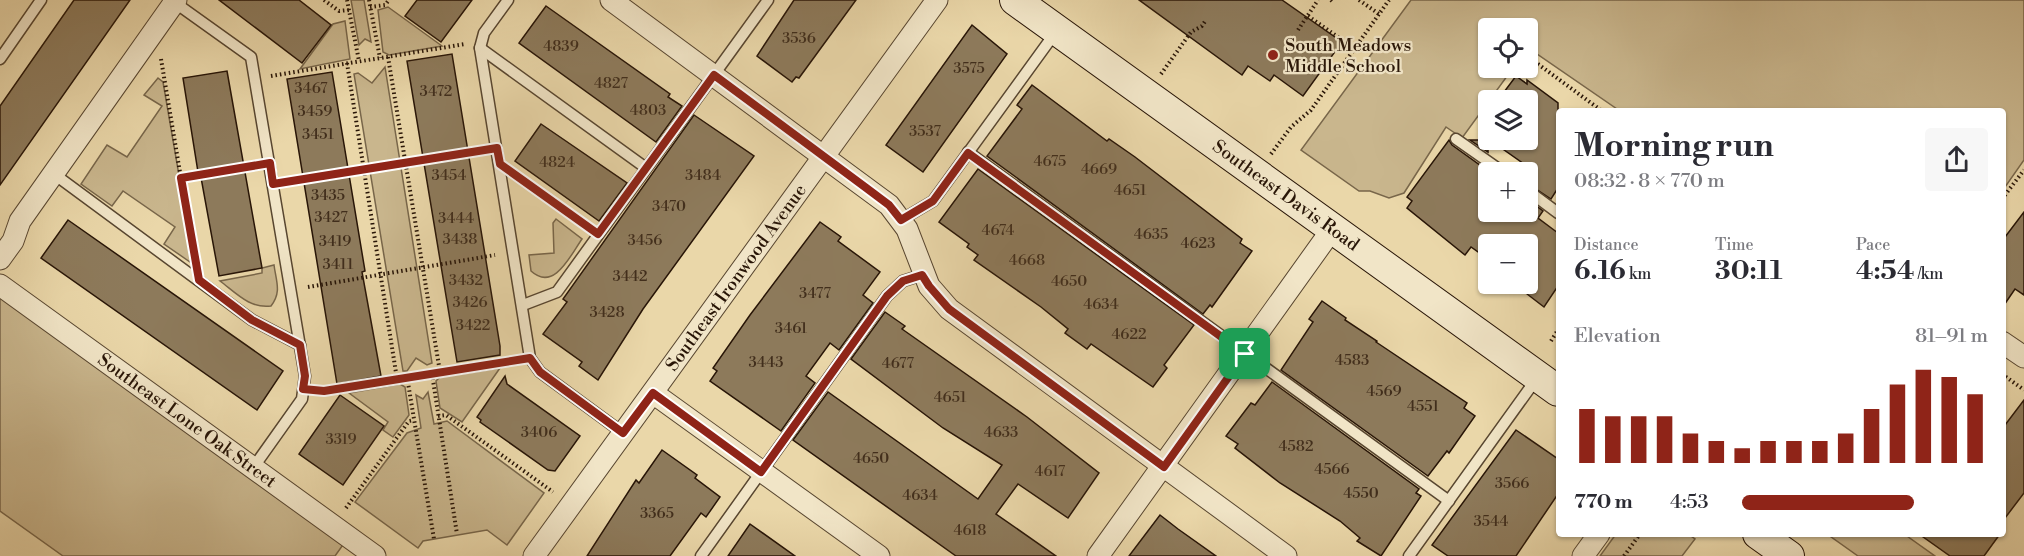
<!DOCTYPE html>
<html lang="en">
<head>
<meta charset="utf-8">
<style>
	:root { --surface:#fff; --page:#f7f7f7; --text:#2b2b33; --muted:#7c7c81; --accent:#8f2418 }
	body { margin:0; font-family:"Libre Bodoni",serif; background:var(--page); color:var(--text); height:100vh; display:flex; flex-direction:column; font-size:22px; white-space:nowrap }
	* { box-sizing:border-box; margin:0 }
	p { font-size:20px; color:var(--muted) }
	.icon { flex:none; width:33px; height:33px; fill:none; stroke:currentColor; stroke-width:2; stroke-linecap:round; stroke-linejoin:round }
	.map { position:relative; flex:1; overflow:hidden }
	.drawer { position:absolute; left:1556px; top:108px; width:450px; height:429px; display:flex; flex-direction:column; background:var(--surface); border-radius:6px; box-shadow:0 2px 4px #0004 }
	.drawer>* { flex:none }
	.controls { position:absolute; left:1478px; top:18px; display:grid; gap:12px }
	.controls a { display:grid; place-items:center; width:60px; height:60px; border-radius:6px; background:var(--surface); box-shadow:0 2px 4px #0004; font-size:30px }
	.pin { position:absolute; display:grid; place-items:center; width:51px; height:51px; color:#fff; margin:-26px; border-radius:12px; box-shadow:0 3px 9px #0006 }
	.round { display:grid; place-items:center; flex:none; width:63px; height:63px; border-radius:6px; background:var(--page) }
	.summary { display:flex; align-items:center; justify-content:space-between; height:102px; padding:0 18px }
	h1 { font-size:33px; font-weight:700; line-height:45px }
	.stats { display:grid; grid-template-columns:repeat(3,1fr); gap:9px; height:102px; padding:6px 18px }
	.stats div { display:grid; align-content:center }
	.stats b { font-size:26px; font-weight:700 }
	.stats small { font-size:16px; font-weight:400 }
	.stats p { font-size:16px }
	.chart { height:168px; padding:12px 18px }
	.chart p { display:flex; justify-content:space-between }
	.chart svg { width:100%; height:108px; margin-top:6px; stroke:var(--accent); stroke-width:6 }
	ul { padding:0 18px; list-style:none; font-size:20px }
	li { display:grid; grid-template-columns:96px 72px 1fr; align-items:center; height:45px }
	li i { height:15px; border-radius:8px; background:var(--accent) }
	.map>svg:first-child { display:block }
</style>
</head>
<body>
<div class="map">
<svg width="2024" height="556" viewBox="0 0 2024 556">
	<rect width="100%" height="100%" fill="#ead7a9"/>
	<filter id="stains"><feTurbulence type="fractalNoise" baseFrequency=".00333" numOctaves="4"/><feColorMatrix values="0 0 0 0 .2 0 0 0 0 .09 0 0 0 0 .02 0 0 0 .5 -.17"/></filter>
	<radialGradient id="worn" r=".72"><stop offset=".6" stop-color="#630" stop-opacity="0"/><stop offset="1" stop-color="#630" stop-opacity=".3"/></radialGradient>
	<g fill="#c9b68d" stroke="#78664a" stroke-width="1.5">
		<path d="M351,0H364L371,42L365,39L359,45Z"/>
		<path d="M1411,0H2024V160L2003,190L2002,111H1620L1527,47V28H1488V68H1513L1462,138L1446,127L1404,193L1389,198L1370,191H1359L1301,150Z"/>
		<path d="M388,7L442,46L389,55L383,52L378,10Z"/>
		<path d="M345,21L350,59L300,69L333,24Z"/>
		<path d="M385,67L432,363L427,365L416,358L407,371H403L354,74L358,73L372,83Z"/>
		<path d="M158,78L163,82L193,257L190,262L164,244L175,227L123,191L112,206L81,184L107,145L127,157L162,106L144,95Z"/>
		<path d="M556,219L582,239C570,256 554,292 531,271L529,255L554,253L553,223Z"/>
		<path d="M274,265C276,281 282,292 271,306C250,309 236,293 220,281L262,273V268Z"/>
		<path d="M0,296L345,542L335,556H63L0,511Z"/>
		<path d="M500,368L462,422L440,408L436,381L440,377Z"/>
		<path d="M400,384L405,387L409,415L393,437L383,430L388,422L349,393Z"/>
		<path d="M428,392L434,424L447,421L544,493L507,545L487,530L423,541L418,548L355,502L407,433L421,428L416,395L423,399Z"/>
		<path d="M1616,534H1688L1695,539L1682,556H1600Z"/>
		<path d="M1827,534H1904L1935,556H1858Z"/>
	</g>
	<g fill="#8d7a5b" stroke="#281507" stroke-width="1.5">
		<path d="M74,0H130L0,185V106Z"/>
		<path d="M219,0H299L331,25L302,63Z"/>
		<path d="M417,0H472L441,42L405,16Z"/>
		<path d="M794,0H856L799,78L796,77L792,82L757,56Z"/>
		<path d="M1139,0H1282L1342,42L1303,96L1274,75L1270,81L1248,66L1242,75Z"/>
		<path d="M546,6L670,94L668,97L682,106L656,142L519,43Z"/>
		<path d="M972,25L1007,54L923,172L886,145Z"/>
		<path d="M452,54L500,346V355L457,362L407,61Z"/>
		<path d="M227,71L262,268L219,276L200,172H198L183,78Z"/>
		<path d="M332,72L365,271L362,272L381,376L337,384L287,79Z"/>
		<path d="M1516,76L1527,84V80L1558,103V188L1551,199L1527,183V166L1490,140H1527V100H1498Z"/>
		<path d="M1032,85L1107,141L1109,139L1135,157L1242,239L1240,243L1252,251L1212,307L1210,305L1203,314L987,156L1022,109L1017,105Z"/>
		<path d="M694,115L754,156L643,309L598,380L579,366L582,362L543,334L567,302L563,299Z"/>
		<path d="M541,124L627,183L599,221L515,161Z"/>
		<path d="M1449,140L1452,145L1488,171V212H1527V199L1543,211L1538,218L1558,233V286L1544,307L1527,294V244H1488V259L1471,247L1465,255L1407,208L1412,201L1407,197Z"/>
		<path d="M1470,140H1488V152Z"/>
		<path d="M978,169L1194,325L1164,365L1167,368L1153,387L1091,344L1087,349L1065,333L1068,329L1041,307L974,260L978,255L967,247L969,244L939,222Z"/>
		<path d="M2024,212V295L2015,289L2002,308V241Z"/>
		<path d="M68,220L283,371L257,410L41,258Z"/>
		<path d="M820,222L841,237L838,241L880,272L863,295L873,303L839,350L830,343L806,376L815,383L781,431L710,381L717,371L713,368L750,315Z"/>
		<path d="M1322,301L1346,318L1345,320L1377,341L1376,342L1467,403L1464,408L1475,416L1449,453L1447,451L1428,476L1281,370L1313,322L1309,319Z"/>
		<path d="M885,312L905,326L902,329L1027,417L1099,473L1068,518L1018,484L996,514L1056,556H956L793,440L828,392L978,499L1002,465L943,428L851,359Z"/>
		<path d="M505,376L507,384L580,436L555,471L548,470L480,422L481,420L477,417Z"/>
		<path d="M1272,382L1419,489L1416,493L1421,496L1381,556L1357,541L1360,538L1340,521L1280,483L1235,448L1238,444L1226,436L1251,403L1255,405Z"/>
		<path d="M340,395L384,426L343,485L299,454Z"/>
		<path d="M2024,400V493L2002,522V429Z"/>
		<path d="M1516,430L1558,459V494L1516,556H1448L1432,545Z"/>
		<path d="M662,450L697,475L695,478L720,497L706,517L701,513L670,556H587L636,480L639,483Z"/>
		<path d="M1160,515L1178,529L1216,556H1129Z"/>
		<path d="M750,524L795,556H728Z"/>
		<path d="M1919,534H2000L1984,556H1950Z"/>
	</g>
	<g fill="none" stroke-linecap="round" stroke-linejoin="round">
		<g stroke="#584630" stroke-width="13">
			<g id="lane">
				<path d="M508,0L484,33L480,48L530,358L540,372L623,433"/>
				<path d="M174,2L251,57L305,376L302,399L253,468"/>
				<path d="M480,48L646,168"/>
				<path d="M0,59L41,0"/>
				<path d="M1456,139L1503,172"/>
				<path d="M968,152L1449,501"/>
				<path d="M54,174L252,320L300,345"/>
				<path d="M1527,190L1558,213"/>
				<path d="M901,220L933,201L1055,33"/>
				<path d="M523,305L557,292L768,0"/>
				<path d="M701,556L887,296L903,281L922,275"/>
				<path d="M1409,556L1537,378"/>
			</g>
		</g>
		<g stroke="#584630" stroke-width="23">
			<g id="street">
				<path d="M611,0L889,205L907,229L929,286L949,309L1286,556"/>
				<path d="M0,259L13,241L20,221L176,0"/>
				<path id="s1" d="M0,285L375,556"/>
				<path d="M2002,342L2024,357"/>
				<path d="M653,393L879,556"/>
				<path id="s2" d="M534,556L937,0"/>
				<path d="M1098,556L1333,228"/>
				<path d="M1583,556L1599,534"/>
			</g>
		</g>
		<g stroke="#281507" stroke-width="32">
			<g id="secondary">
				<path id="s3" d="M1015,0L1558,391"/>
				<path d="M1758,534L1789,556"/>
			</g>
		</g>
		<g stroke="#281507" stroke-width="4" stroke-dasharray="1.5 3" stroke-linecap="butt">
			<path d="M324,0L339,11L349,10"/>
			<path d="M347,0L359,61"/>
			<path d="M369,0L380,58"/>
			<path d="M1331,0L1333,2"/>
			<path d="M1359,0L1379,14"/>
			<path d="M370,7L385,5L389,0"/>
			<path d="M1308,16L1355,49"/>
			<path d="M1298,30L1318,0"/>
			<path d="M1527,56L1602,111"/>
			<path d="M388,57L440,372"/>
			<path d="M161,59L194,256"/>
			<path d="M347,63L397,379L514,361"/>
			<path d="M1161,74L1191,32L1202,26L1206,20"/>
			<path d="M271,76L465,44"/>
			<path d="M1271,154L1291,127L1311,110L1389,0"/>
			<path d="M518,177L585,225"/>
			<path d="M181,178L254,166"/>
			<path d="M287,182L481,151"/>
			<path d="M2002,199L2024,170"/>
			<path d="M308,287L495,255"/>
			<path d="M1551,341L1558,330"/>
			<path d="M432,374L457,534"/>
			<path d="M2002,374L2024,390"/>
			<path d="M407,377L434,539"/>
			<path d="M318,390L397,379"/>
			<path d="M438,416L446,415L553,492"/>
			<path d="M346,508L409,421L414,420"/>
			<path d="M1624,556L1640,534"/>
		</g>
		<use href="#lane" stroke="#f1e5c7" stroke-width="10"/>
		<use href="#street" stroke="#f1e5c7" stroke-width="21"/>
		<use href="#secondary" stroke="#f1e5c7" stroke-width="30"/>
	</g>
	<g fill="none" stroke-linecap="round" stroke-linejoin="round">
		<g stroke="#fff" stroke-width="12">
			<path id="route" d="M714,75L865,187L889,205L901,220L933,201L968,153L1245,354L1164,467L949,309L929,286L922,275L903,281L887,296L761,472L653,393L623,433L540,372L530,358L324,391L303,389L305,376L300,345L252,320L199,280L181,178L270,163L273,184L497,148L500,164L598,234Z"/>
		</g>
		<use href="#route" stroke="#8f2418" stroke-width="8"/>
	</g>
	<circle fill="#8f2418" stroke="#f1e5c7" stroke-width="2" cx="1273" cy="55" r="6"/>
	<g text-anchor="middle" dominant-baseline="central" stroke-width="4.5" stroke-linejoin="round" paint-order="stroke">
		<g font-size="15" fill="#412e1c">
			<text x="799" y="38">3536</text>
			<text x="561" y="46">4839</text>
			<text x="969" y="68">3575</text>
			<text x="611" y="83">4827</text>
			<text x="311" y="88">3467</text>
			<text x="436" y="91">3472</text>
			<text x="648" y="110">4803</text>
			<text x="315" y="111">3459</text>
			<text x="925" y="131">3537</text>
			<text x="318" y="134">3451</text>
			<text x="1050" y="161">4675</text>
			<text x="557" y="162">4824</text>
			<text x="1099" y="169">4669</text>
			<text x="449" y="175">3454</text>
			<text x="703" y="175">3484</text>
			<text x="1130" y="190">4651</text>
			<text x="328" y="195">3435</text>
			<text x="669" y="206">3470</text>
			<text x="331" y="217">3427</text>
			<text x="456" y="218">3444</text>
			<text x="998" y="230">4674</text>
			<text x="1151" y="234">4635</text>
			<text x="460" y="239">3438</text>
			<text x="645" y="240">3456</text>
			<text x="335" y="241">3419</text>
			<text x="1198" y="243">4623</text>
			<text x="1027" y="260">4668</text>
			<text x="338" y="264">3411</text>
			<text x="630" y="276">3442</text>
			<text x="466" y="280">3432</text>
			<text x="1069" y="281">4650</text>
			<text x="815" y="293">3477</text>
			<text x="470" y="302">3426</text>
			<text x="1101" y="304">4634</text>
			<text x="607" y="312">3428</text>
			<text x="473" y="325">3422</text>
			<text x="791" y="328">3461</text>
			<text x="1129" y="334">4622</text>
			<text x="1352" y="360">4583</text>
			<text x="766" y="362">3443</text>
			<text x="898" y="363">4677</text>
			<text x="1384" y="391">4569</text>
			<text x="950" y="397">4651</text>
			<text x="1423" y="406">4551</text>
			<text x="539" y="432">3406</text>
			<text x="1001" y="432">4633</text>
			<text x="341" y="439">3319</text>
			<text x="1296" y="446">4582</text>
			<text x="871" y="458">4650</text>
			<text x="1332" y="469">4566</text>
			<text x="1050" y="471">4617</text>
			<text x="1512" y="483">3566</text>
			<text x="1361" y="493">4550</text>
			<text x="920" y="495">4634</text>
			<text x="657" y="513">3365</text>
			<text x="1491" y="521">3544</text>
			<text x="970" y="530">4618</text>
		</g>
		<g font-size="18" fill="#281507" stroke="#f1e5c7" text-anchor="start">
			<text x="1285" y="45">South Meadows<tspan x="1285" dy="21">Middle School</tspan></text>
		</g>
		<g font-size="18" fill="#281507" stroke="#f1e5c7">
			<text stroke="none"><textPath href="#s3" startOffset="334">Southeast Davis Road</textPath></text>
			<text stroke="none"><textPath href="#s2" startOffset="344">Southeast Ironwood Avenue</textPath></text>
			<text stroke="none"><textPath href="#s1" startOffset="231">Southeast Lone Oak Street</textPath></text>
		</g>
	</g>
	<rect width="100%" height="100%" filter="url(#stains)"/>
	<rect width="100%" height="100%" fill="url(#worn)"/>
</svg>
<div class="controls">
<a><svg class="icon" aria-label="locate" viewBox="0 0 24 24"><circle cx="12" cy="12" r="6"/><path d="M12 2v4M12 18v4M2 12h4M18 12h4"/></svg></a>
<a><svg class="icon" aria-label="layers" viewBox="0 0 24 24"><path d="M12 4l9 5-9 5-9-5zM3 14l9 5 9-5"/></svg></a>
<a>+</a>
<a>−</a>
</div>
<div class="pin" style="left:1245px;top:354px;background:#1e9e55"><svg class="icon" aria-label="arrive" viewBox="0 0 24 24"><path d="M6 21V4h12l-3 4 3 4H6"/></svg></div>
<section class="drawer">
<div class="summary"><div><h1>Morning run</h1><p>08:32 · 8 × 770 m</p></div><a class="round"><svg class="icon" aria-label="share" viewBox="0 0 24 24"><path d="M12 15V3M7 8l5-5 5 5M5 13v7h14v-7"/></svg></a></div>
<div class="stats">
<div><p>Distance</p><b>6.16<small> km</small></b></div>
<div><p>Time</p><b>30:11</b></div>
<div><p>Pace</p><b>4:54<small> /km</small></b></div>
</div>
<div class="chart"><p><span>Elevation</span>81–91 m</p>
<svg viewBox="0 0 160 44" preserveAspectRatio="none"><path d="M5 44V22M15 44V25M25 44V25M35 44V25M45 44V32M55 44V35M65 44V38M75 44V35M85 44V35M95 44V35M105 44V32M115 44V22M125 44V12M135 44V6M145 44V9M155 44V16"/></svg>
</div>
<ul>
<li><b>770 m</b>4:53<i style="width:70%"></i></li>
</ul>
</section>
</div>
</body>
</html>
